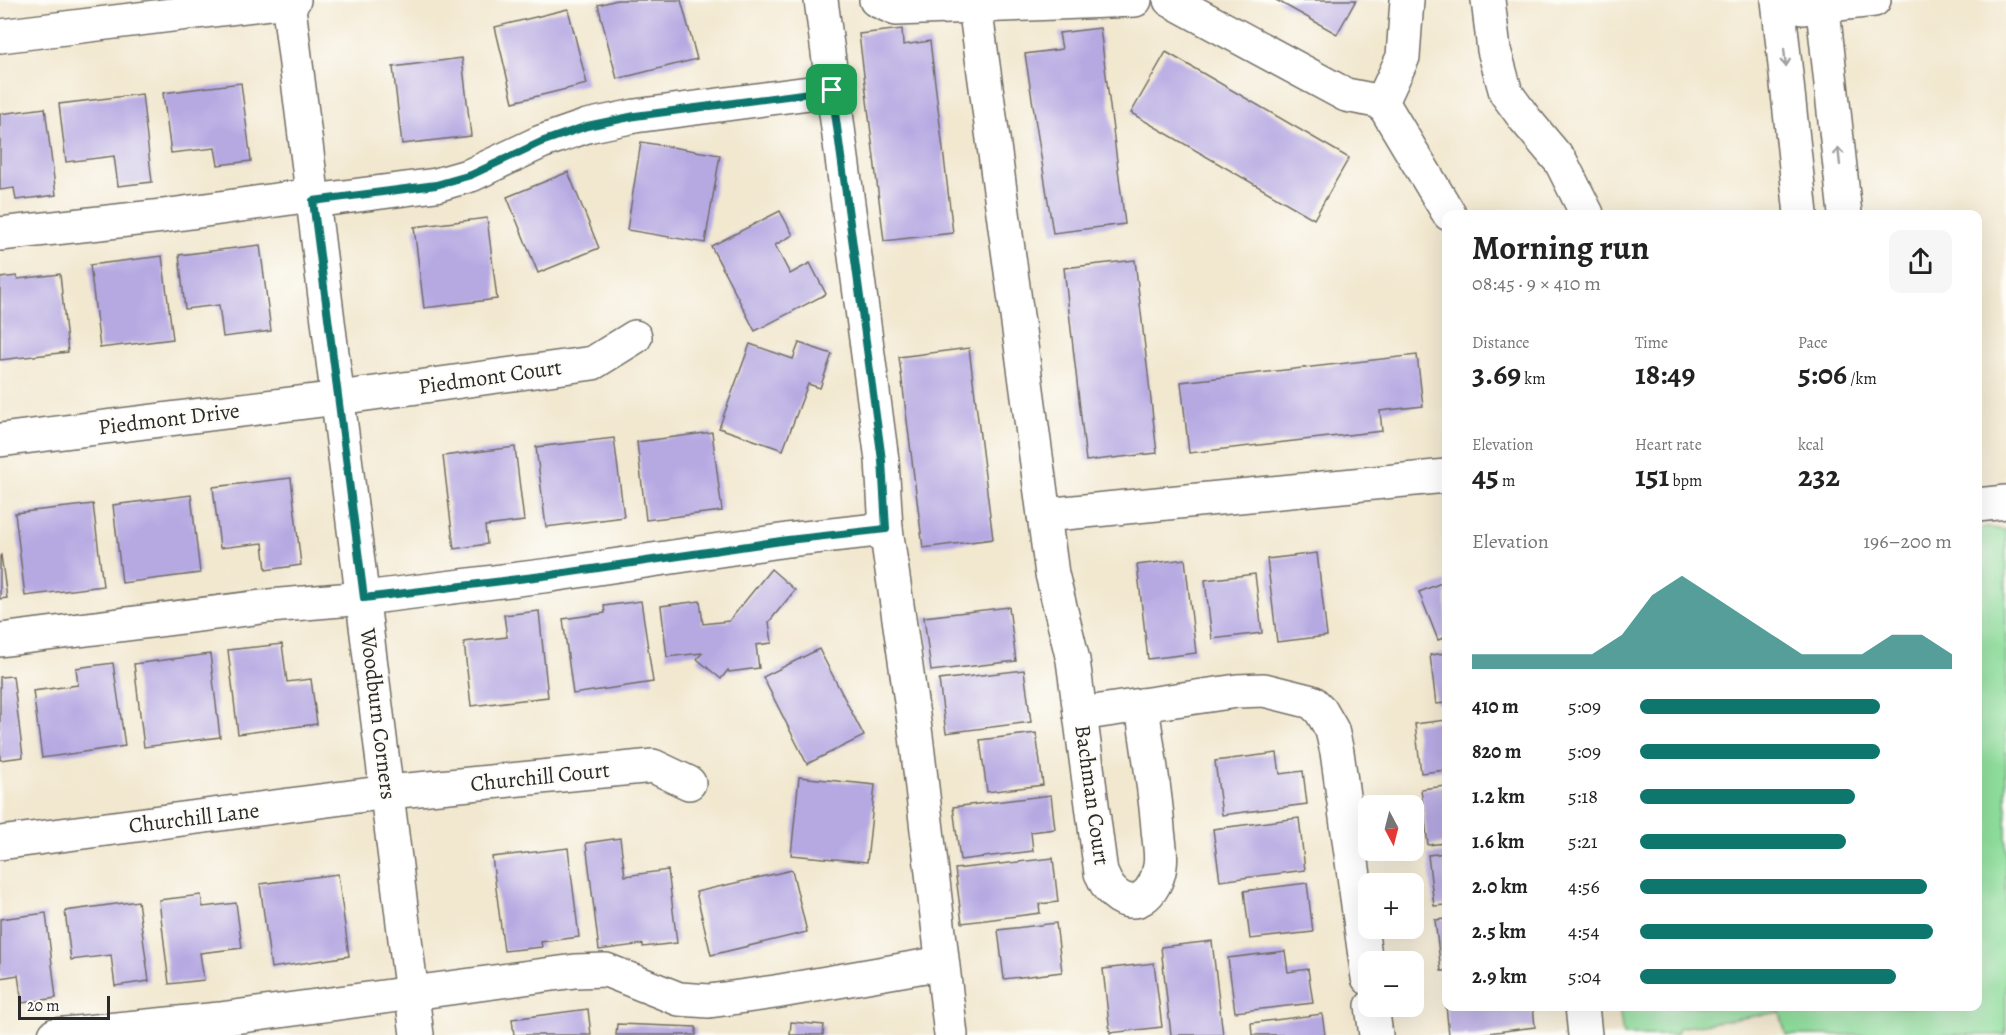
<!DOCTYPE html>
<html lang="en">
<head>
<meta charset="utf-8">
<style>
	:root { --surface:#fff; --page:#f6f6f6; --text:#222; --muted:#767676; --accent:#0f766e }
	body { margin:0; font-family:Alegreya,serif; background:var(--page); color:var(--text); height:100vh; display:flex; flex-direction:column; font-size:22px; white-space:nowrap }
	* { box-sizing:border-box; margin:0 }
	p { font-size:20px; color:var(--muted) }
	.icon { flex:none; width:33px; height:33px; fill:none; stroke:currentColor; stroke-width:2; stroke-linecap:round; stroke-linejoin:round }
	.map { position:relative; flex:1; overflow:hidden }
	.details { position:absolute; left:1442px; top:210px; width:540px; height:801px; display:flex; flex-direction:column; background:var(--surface); border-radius:12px; box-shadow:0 6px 24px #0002 }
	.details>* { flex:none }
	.needle { width:39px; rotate:173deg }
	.tools { position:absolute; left:1358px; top:795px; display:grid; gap:12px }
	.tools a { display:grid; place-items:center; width:66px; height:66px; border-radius:12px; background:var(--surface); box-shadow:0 6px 24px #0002; font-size:30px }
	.scale { position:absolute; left:18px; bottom:15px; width:92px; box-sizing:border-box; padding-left:6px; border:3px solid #2b2b2b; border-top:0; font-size:16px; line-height:21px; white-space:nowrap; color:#2b2b2b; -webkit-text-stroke:4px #fdfcf7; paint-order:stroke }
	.pin { position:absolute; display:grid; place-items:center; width:51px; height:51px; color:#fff; margin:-26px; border-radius:12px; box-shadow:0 3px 9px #0006 }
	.round { display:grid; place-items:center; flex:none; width:63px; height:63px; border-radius:12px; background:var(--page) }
	.head { display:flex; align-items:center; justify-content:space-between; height:102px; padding:0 30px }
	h1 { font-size:33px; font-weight:600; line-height:45px }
	.metrics { display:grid; grid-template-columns:repeat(3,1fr); gap:9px; height:102px; padding:6px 30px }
	.metrics div { display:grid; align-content:center }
	.metrics b { font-size:30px; font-weight:600 }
	.metrics small { font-size:16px; font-weight:400 }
	.metrics p { font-size:16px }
	.chart { height:168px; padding:12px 30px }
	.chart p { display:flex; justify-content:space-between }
	.chart svg { width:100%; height:108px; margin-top:6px; fill:var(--accent); opacity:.7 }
	ul { padding:0 30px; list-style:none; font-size:20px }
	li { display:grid; grid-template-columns:96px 72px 1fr; align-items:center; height:45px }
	li i { height:15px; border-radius:8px; background:var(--accent) }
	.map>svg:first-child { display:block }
</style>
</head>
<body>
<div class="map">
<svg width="2006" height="1035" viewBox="0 0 2006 1035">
	<rect width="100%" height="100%" fill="#fdfcf7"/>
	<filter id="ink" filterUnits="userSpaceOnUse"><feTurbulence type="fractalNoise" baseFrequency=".0167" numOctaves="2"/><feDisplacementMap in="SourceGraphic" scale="12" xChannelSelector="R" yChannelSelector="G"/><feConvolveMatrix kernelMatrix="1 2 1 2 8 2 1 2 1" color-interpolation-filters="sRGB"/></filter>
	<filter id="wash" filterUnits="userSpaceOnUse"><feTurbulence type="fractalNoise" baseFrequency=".008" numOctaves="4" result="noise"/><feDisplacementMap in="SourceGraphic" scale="24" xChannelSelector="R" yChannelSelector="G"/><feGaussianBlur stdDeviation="1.35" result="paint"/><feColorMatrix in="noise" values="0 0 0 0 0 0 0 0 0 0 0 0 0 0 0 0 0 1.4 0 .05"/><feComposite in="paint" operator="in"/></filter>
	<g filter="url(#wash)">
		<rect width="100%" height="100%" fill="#f2e8d0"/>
		<path fill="#8fde9c" stroke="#5d8464" stroke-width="1.5" d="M1989,528L2006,530V1035H1786L1780,1012L1679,1028L1676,1035H1623L1619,1007L1977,1006V529Z"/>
		<g id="blocks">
			<g fill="#b6a9e2">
				<path d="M617,0H681L697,59L617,79L598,5Z"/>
				<path d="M1276,0H1356L1337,34Z"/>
				<path d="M568,9L587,84L513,102L495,27Z"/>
				<path d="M1100,28L1125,224L1053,233L1025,54L1062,49L1059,33Z"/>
				<path d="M902,29L903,45L930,41L953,233L884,241L859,34Z"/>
				<path d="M1166,52L1349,158L1314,219L1131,113Z"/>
				<path d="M462,58L471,136L402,144L393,67Z"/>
				<path d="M241,83L251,161L218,165L215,148L171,153L163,93Z"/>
				<path d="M142,94L152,182L118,186L114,156L66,162L59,104Z"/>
				<path d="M45,108L56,195L16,200L14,188L0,190V114Z"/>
				<path d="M641,142L720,155L705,243L627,230Z"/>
				<path d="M568,172L599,248L538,273L507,197Z"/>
				<path d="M780,211L793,235L775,245L790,274L810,263L826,294L755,331L711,246Z"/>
				<path d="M487,218L497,299L424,308L414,227Z"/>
				<path d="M260,245L271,331L223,337L219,305L185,309L179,255Z"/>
				<path d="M162,256L173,339L100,348L90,265Z"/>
				<path d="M1135,260L1157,453L1086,461L1064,268Z"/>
				<path d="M60,274L68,352L0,360V278L17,276L18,279Z"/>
				<path d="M799,343L832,354L820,388L808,384L783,450L719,428L750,344L793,359Z"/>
				<path d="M969,348L993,539L923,548L899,357Z"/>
				<path d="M1417,355L1423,406L1380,411L1382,431L1189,453L1181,382Z"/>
				<path d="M712,432L722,511L646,520L637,442Z"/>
				<path d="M614,438L624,517L546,527L536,447Z"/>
				<path d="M515,447L524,521L485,526L487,544L454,549L443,456Z"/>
				<path d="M291,478L301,565L266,570L263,543L220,548L213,487Z"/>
				<path d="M191,495L200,573L122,583L113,505Z"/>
				<path d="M93,504L103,586L25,596L15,513Z"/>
				<path d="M1317,553L1327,636L1277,642L1267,559Z"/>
				<path d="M1,555L7,598L0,599V556Z"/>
				<path d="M1185,559L1196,653L1148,659L1137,565Z"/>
				<path d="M771,569L795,590L769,622L772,643L756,645L759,668L729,672L728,670L721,679L697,659L702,653L667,657L661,606L700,601L703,624L729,621Z"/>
				<path d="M1255,574L1262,633L1212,639L1205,580Z"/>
				<path d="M1446,581V637L1438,640L1419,592Z"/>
				<path d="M641,601L653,682L573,694L563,619L605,613L604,606Z"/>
				<path d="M1009,607L1016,661L931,671L924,617Z"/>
				<path d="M539,611L548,697L471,706L464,642L507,637L504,615Z"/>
				<path d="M282,644L287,682L311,679L317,724L238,734L228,650Z"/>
				<path d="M819,649L864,736L807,764L763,677Z"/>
				<path d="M1446,653V703L1436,704L1430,655Z"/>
				<path d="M210,654L220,737L144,747L134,664Z"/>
				<path d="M113,663L125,746L42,758L33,691L78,685L76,668Z"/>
				<path d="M1024,670L1031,722L946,733L939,680Z"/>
				<path d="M13,676L23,757L0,760V677Z"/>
				<path d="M1446,720V770L1421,773L1415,724Z"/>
				<path d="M1036,733L1043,785L987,792L980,740Z"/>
				<path d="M1277,753L1280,774L1303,771L1307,804L1222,815L1215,761Z"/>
				<path d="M799,777L875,785L867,862L791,855Z"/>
				<path d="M1446,786V843L1428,845L1421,789Z"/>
				<path d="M1051,795L1055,829L1031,832L1033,851L960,860L953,807Z"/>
				<path d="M1299,818L1305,870L1220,881L1213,829Z"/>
				<path d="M620,838L625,876L668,870L677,943L643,947V944L599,950L586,843Z"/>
				<path d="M568,848L579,937L541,942L542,947L504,951L492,857Z"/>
				<path d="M1446,853V905L1434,906L1428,855Z"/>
				<path d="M1053,858L1058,902L1039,904L1040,913L962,923L955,869Z"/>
				<path d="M792,870L807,932L711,955L696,892Z"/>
				<path d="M338,874L349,956L271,968L260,884Z"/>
				<path d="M1307,883L1313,932L1250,939L1244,891Z"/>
				<path d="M201,895L203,907L236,903L242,948L200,953L204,980L169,984L159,900Z"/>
				<path d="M138,901L149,981L115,986L111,955L71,960L65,911Z"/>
				<path d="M46,913L56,998L22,1003L18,975L0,978V919Z"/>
				<path d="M1446,919V971H1441L1435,920Z"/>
				<path d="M1056,923L1062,972L1004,979L998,930Z"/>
				<path d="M1212,941L1223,1035H1171L1161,947Z"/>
				<path d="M1285,951L1288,972L1308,969L1313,1003L1235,1012L1228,958Z"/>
				<path d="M1154,963L1162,1027L1110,1033L1103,969Z"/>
				<path d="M1446,1006H1533L1535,1027L1473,1035H1449Z"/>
				<path d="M588,1009L591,1035H514L512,1019Z"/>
				<path d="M1322,1014L1325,1035H1252L1251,1023Z"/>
				<path d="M791,1022L824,1025L823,1035H790Z"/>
				<path d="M617,1024L696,1027V1035H616Z"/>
			</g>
		</g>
	</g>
	<g filter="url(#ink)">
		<use href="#blocks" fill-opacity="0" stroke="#716d65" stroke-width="1.5"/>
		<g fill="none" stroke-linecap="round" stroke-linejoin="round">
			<g stroke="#716d65" stroke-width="36">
				<g id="minor">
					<path d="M288,0L417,1035"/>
					<path d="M821,0L882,460L886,529"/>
					<path d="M876,0L896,9L975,6"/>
					<path d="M1135,0L975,6L1052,574L1073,660L1101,873C1104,878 1106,885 1110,889C1134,916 1156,893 1160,866C1162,855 1159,841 1158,829C1155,787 1147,746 1142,705"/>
					<path d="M1170,0L1346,95L1382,102L1449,214"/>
					<path d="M1488,0L1494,50L1506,93L1525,119L1561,162L1587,214"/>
					<path d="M1778,0L1801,214"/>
					<path d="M1822,0L1845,214"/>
					<path d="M1802,8L1874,0"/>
					<path d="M0,36L294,0"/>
					<path d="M1382,102L1403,57L1407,0"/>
					<path d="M313,201L436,185L471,175L541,142L587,126L635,116L832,90"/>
					<path d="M0,234L163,216L312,195"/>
					<path d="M0,440L338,398L593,363L635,337"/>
					<path d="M1977,505L2006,502"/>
					<path d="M1044,515L1446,476"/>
					<path d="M0,640L269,606L364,598L551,575L787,540L886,529L916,736L951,1035"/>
					<path d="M1080,714L1237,691L1264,690L1312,702L1321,711L1332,730L1337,752L1368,978"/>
					<path d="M0,843L388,792L653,766L689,783"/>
					<path d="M1372,1006L1376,1035"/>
					<path d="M1582,1006L1585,1035"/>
					<path d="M55,1035L220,1019L575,971L606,970L679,999L709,1001L775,992L942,963"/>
				</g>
			</g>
			<use href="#minor" stroke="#fff" stroke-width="33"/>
		</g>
		<defs><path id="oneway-shaft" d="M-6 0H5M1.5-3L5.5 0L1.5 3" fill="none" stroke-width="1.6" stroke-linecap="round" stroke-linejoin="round" transform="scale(1.5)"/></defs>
		<g stroke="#a0a0a0">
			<use href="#oneway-shaft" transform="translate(1785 58) rotate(84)"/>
			<use href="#oneway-shaft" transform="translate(1839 156) rotate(-96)"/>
		</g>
	</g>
	<g fill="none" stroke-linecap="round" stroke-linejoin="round" filter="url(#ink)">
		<g stroke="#fff" stroke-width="12">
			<path id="route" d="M832,90L882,460L886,529L788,540L551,575L364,598L313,201L436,185L471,175L541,142L587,126L635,116Z"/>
		</g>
		<use href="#route" stroke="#0f766e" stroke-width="8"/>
	</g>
	<g text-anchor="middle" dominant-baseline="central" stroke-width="4.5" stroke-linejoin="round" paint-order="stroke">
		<g font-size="22" fill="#2b2b2b" stroke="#fdfcf7">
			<text transform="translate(490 377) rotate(-8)">Piedmont Court</text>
			<text transform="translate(169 419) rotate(-7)">Piedmont Drive</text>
			<text transform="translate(378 714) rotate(83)">Woodburn Corners</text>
			<text transform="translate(540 777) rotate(-6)">Churchill Court</text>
			<text transform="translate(1092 795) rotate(82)">Bachman Court</text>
			<text transform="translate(194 818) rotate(-7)">Churchill Lane</text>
		</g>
	</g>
</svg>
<div class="tools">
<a><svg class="needle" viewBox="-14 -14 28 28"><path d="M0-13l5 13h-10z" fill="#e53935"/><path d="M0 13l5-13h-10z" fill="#767676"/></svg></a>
<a>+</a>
<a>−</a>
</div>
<div class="scale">20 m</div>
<div class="pin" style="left:832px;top:90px;background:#1e9e55"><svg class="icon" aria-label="arrive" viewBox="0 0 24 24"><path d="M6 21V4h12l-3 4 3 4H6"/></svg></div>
<section class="details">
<div class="head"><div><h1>Morning run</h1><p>08:45 · 9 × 410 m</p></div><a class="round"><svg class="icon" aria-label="share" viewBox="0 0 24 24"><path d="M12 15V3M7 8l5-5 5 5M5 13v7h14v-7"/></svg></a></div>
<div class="metrics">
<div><p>Distance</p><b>3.69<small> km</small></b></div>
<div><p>Time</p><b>18:49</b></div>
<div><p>Pace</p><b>5:06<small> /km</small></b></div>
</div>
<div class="metrics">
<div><p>Elevation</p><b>45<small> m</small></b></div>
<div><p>Heart rate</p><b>151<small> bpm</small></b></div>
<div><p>kcal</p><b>232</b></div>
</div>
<div class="chart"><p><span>Elevation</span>196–200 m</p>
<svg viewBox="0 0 160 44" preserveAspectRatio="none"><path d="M0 44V38L10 38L20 38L30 38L40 38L50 30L60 14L70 6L80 14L90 22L100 30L110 38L120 38L130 38L140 30L150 30L160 38V44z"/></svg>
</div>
<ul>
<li><b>410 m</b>5:09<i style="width:77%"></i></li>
<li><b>820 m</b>5:09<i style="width:77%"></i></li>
<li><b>1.2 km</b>5:18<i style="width:69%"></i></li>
<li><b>1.6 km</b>5:21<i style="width:66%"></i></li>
<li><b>2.0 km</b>4:56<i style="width:92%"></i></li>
<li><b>2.5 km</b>4:54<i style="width:94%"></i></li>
<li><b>2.9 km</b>5:04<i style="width:82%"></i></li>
</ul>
</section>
</div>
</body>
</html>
